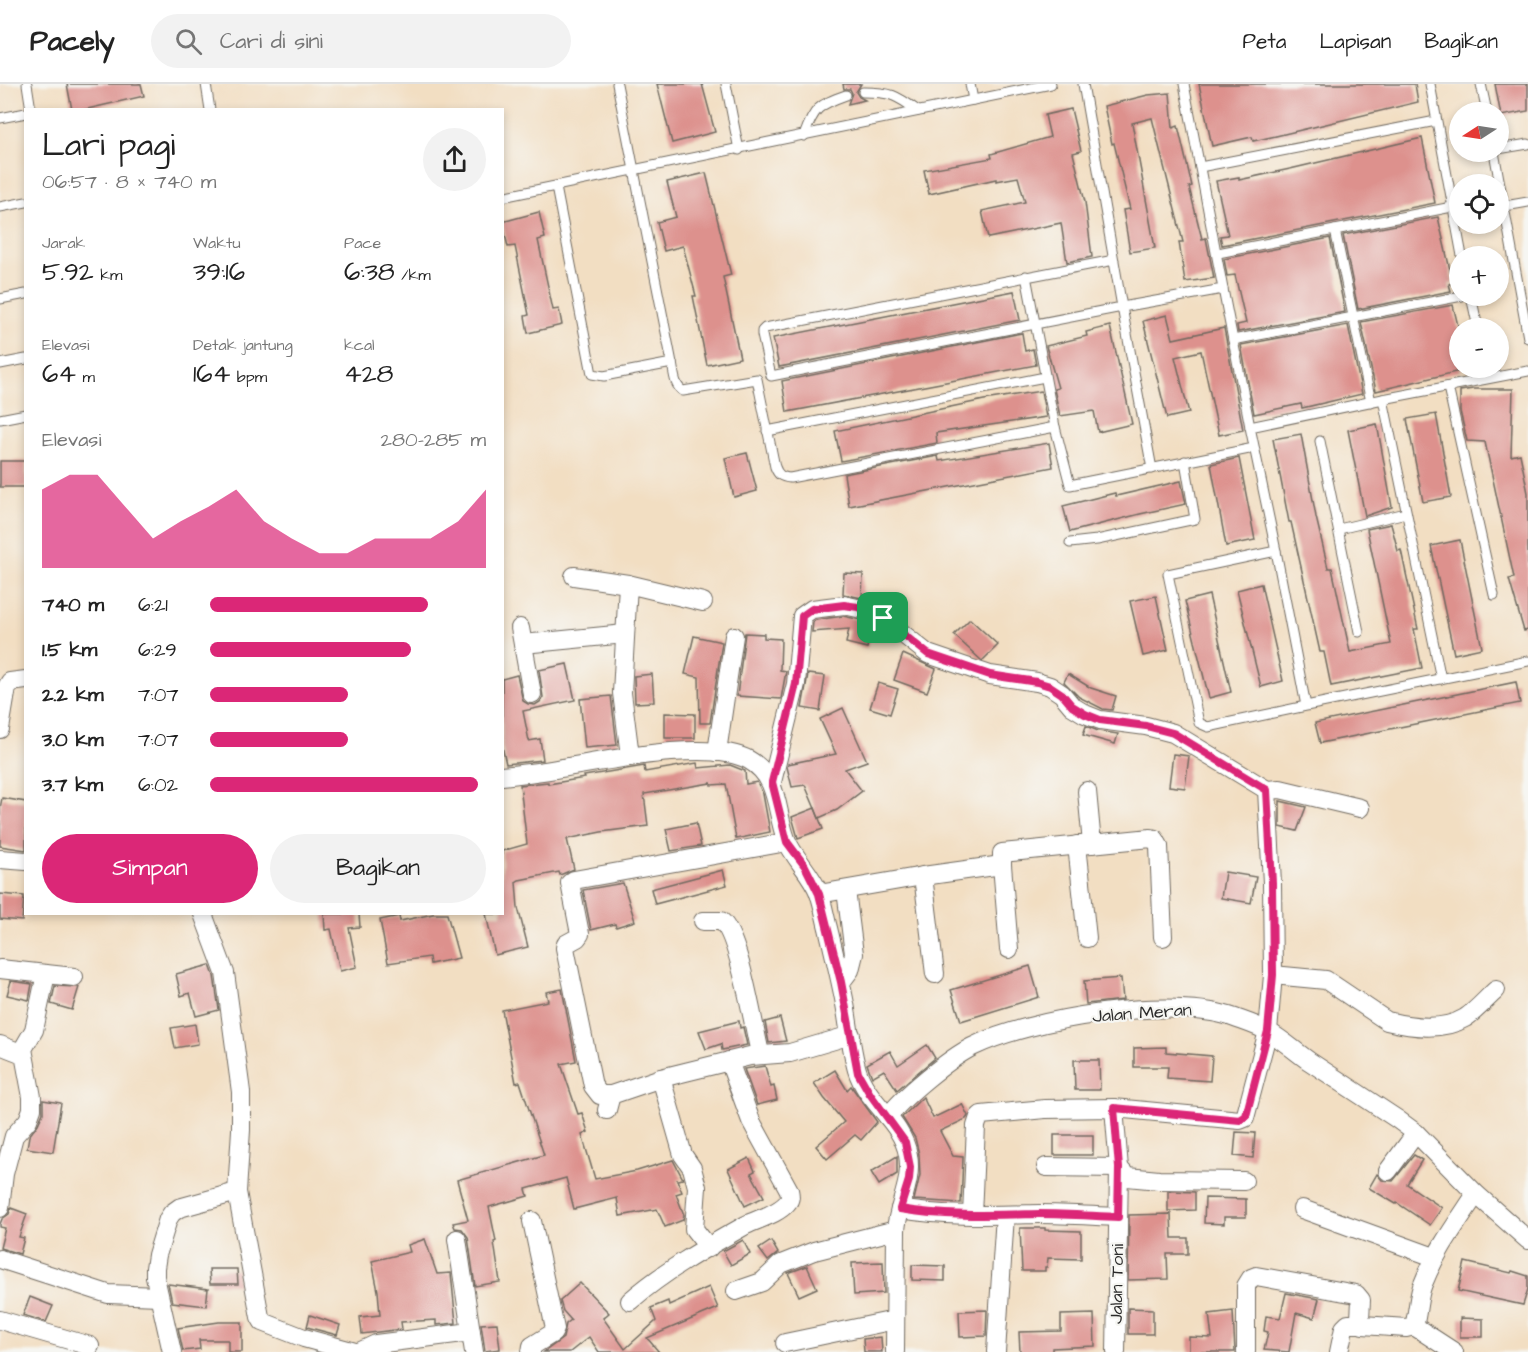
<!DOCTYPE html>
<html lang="id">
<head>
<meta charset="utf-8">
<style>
	:root { --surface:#fff; --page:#f2f2f2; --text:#222; --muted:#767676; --line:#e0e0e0; --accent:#db2777 }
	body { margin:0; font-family:"Architects Daughter",sans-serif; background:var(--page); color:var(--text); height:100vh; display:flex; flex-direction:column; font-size:22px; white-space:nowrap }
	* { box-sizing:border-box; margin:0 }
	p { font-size:20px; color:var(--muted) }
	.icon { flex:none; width:33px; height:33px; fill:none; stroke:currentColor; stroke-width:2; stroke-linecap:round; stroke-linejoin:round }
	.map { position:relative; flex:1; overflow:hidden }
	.details { position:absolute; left:24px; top:24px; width:480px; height:807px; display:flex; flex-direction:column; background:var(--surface); border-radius:0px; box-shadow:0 3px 9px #0003 }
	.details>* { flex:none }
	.needle { width:39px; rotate:258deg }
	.fabs { position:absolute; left:1449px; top:18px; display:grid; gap:12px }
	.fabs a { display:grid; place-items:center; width:60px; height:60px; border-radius:50%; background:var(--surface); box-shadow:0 3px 9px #0003; font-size:30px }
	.pin { position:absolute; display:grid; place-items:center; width:51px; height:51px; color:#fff; margin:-26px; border-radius:12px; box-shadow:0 3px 9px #0006 }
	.round { display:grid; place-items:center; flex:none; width:63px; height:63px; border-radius:32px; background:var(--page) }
	.head { display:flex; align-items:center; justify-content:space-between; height:102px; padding:0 18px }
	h1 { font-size:33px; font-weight:600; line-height:45px }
	.figures { display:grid; grid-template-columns:repeat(3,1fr); gap:9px; height:102px; padding:6px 18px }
	.figures div { display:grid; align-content:center }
	.figures b { font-size:26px; font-weight:600 }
	.figures small { font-size:16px; font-weight:400 }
	.figures p { font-size:16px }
	.chart { height:168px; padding:12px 18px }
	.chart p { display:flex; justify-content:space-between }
	.chart svg { width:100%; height:108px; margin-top:6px; fill:var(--accent); opacity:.7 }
	.cta { display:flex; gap:12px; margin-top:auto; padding:12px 18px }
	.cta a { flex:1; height:69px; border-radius:36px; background:var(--accent); color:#fff; font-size:24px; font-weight:600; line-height:69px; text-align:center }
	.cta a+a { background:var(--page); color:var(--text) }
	ul { padding:0 18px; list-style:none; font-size:20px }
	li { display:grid; grid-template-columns:96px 72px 1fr; align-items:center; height:45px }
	li i { height:15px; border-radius:8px; background:var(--accent) }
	header { display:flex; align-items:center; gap:36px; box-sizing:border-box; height:84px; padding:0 30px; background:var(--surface); border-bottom:2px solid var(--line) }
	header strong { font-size:28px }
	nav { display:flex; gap:33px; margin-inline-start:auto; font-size:21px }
	.search { width:420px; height:54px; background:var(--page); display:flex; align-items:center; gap:15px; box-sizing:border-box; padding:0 21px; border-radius:33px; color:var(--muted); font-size:22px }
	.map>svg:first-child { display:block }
</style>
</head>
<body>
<header>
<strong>Pacely</strong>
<div class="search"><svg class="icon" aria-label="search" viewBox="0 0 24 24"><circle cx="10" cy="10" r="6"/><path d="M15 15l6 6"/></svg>Cari di sini</div>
<nav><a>Peta</a><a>Lapisan</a><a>Bagikan</a></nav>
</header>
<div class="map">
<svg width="1528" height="1268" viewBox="0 0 1528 1268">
	<rect width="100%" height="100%" fill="#f6f6f2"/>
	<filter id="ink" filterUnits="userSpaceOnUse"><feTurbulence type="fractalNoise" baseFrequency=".0167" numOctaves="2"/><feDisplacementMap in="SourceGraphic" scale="12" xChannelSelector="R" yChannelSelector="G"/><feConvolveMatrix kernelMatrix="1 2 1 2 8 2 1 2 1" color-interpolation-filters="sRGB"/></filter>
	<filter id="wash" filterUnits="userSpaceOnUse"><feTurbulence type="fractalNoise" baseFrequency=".008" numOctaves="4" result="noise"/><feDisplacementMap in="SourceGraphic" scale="24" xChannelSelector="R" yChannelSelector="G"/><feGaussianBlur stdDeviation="1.35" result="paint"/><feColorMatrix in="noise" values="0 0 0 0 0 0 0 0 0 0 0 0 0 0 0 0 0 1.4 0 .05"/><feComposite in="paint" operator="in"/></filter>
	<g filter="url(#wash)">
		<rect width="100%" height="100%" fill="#f2dec2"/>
		<g id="blocks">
			<g fill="#dd918d">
				<path d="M67,0H141L144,12L83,26H72Z"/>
				<path d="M657,0H702L715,48L672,59Z"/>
				<path d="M843,0H861L856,8L859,13L865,16L848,20L852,9L850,5H844Z"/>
				<path d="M1199,0H1415L1418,18L1276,52L1253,57L1252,53L1212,62Z"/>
				<path d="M1495,0H1528V27L1501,32Z"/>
				<path d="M1170,9L1173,44L1178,42L1192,102L1189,103L1202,155L1206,154L1214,194L1185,198L1179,158H1183L1152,34L1132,39L1155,164L1130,168L1123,126L1130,125L1114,59L1112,60L1104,22L1148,11Z"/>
				<path d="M1071,25L1081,67L1073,69L1085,118L1092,173L1067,178L1061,139L988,154L982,127L1025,118L1018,93L996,97V95L929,110L924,86L992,74L991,70L1050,53L1045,31Z"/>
				<path d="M1422,54L1435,119L1222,161L1220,152L1228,151L1216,97L1239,93V96L1290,85Z"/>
				<path d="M706,89L731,191L723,193L740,274L707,281L693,212H696L683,162L664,167L657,138L676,133L667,98Z"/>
				<path d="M539,128L545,154L538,156L553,226L559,225L562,241L528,249L525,232L529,231L515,162L508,163L502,138Z"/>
				<path d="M1438,133L1453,199L1449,200L1451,207L1358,225L1343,151Z"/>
				<path d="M1330,154L1345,228L1238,248L1237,241L1246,239L1235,191L1227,192L1224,175Z"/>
				<path d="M1014,207L1020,236L779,283L773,254Z"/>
				<path d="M1453,221L1460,250V287L1376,307L1361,238Z"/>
				<path d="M1167,231L1173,255L1224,244L1243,346L1219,351L1201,267L1175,273L1189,329L1167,334L1143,237Z"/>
				<path d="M1348,241L1362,310L1302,324L1301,320L1254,330L1241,261Z"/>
				<path d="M1110,242L1132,340L1098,348L1094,327L1060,332L1054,305L1058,304L1046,262L1087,252L1086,248Z"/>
				<path d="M1022,249L1025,267L1033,265L1036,281L787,328L782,297Z"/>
				<path d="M1473,305H1513L1511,372L1520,370L1528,409V546L1524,547L1509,495L1514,494L1485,358L1467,357L1460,327V307Z"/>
				<path d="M1041,307L1046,333L936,349L937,359L841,377L835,347L984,316Z"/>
				<path d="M1436,330L1451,413L1423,418L1407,335Z"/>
				<path d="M1377,340L1392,423L1365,432L1348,346Z"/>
				<path d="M1301,350L1316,433L1328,484H1332L1350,568L1391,560L1367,445L1391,440L1398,467L1401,466L1418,545H1414L1422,584L1331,602L1324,568H1320L1291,438H1289L1273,355Z"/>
				<path d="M1049,359L1053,383L849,422L844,390L938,372L939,377Z"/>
				<path d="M747,369L757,407L734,413L725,374Z"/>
				<path d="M1239,374L1255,456L1226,462L1211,380Z"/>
				<rect x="0" y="377" width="26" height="26"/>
				<path d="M1181,397L1186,420L1140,430L1070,448L1063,422L1115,409L1116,412Z"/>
				<path d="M1460,456L1482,564L1454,570L1431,462Z"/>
				<path d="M844,489L863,490L862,514L843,510Z"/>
				<path d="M1261,500L1283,597L1261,603L1237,506Z"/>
				<path d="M1209,511L1231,608L1209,614L1185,517Z"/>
				<path d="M1156,512L1168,566L1143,572L1130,517Z"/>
				<path d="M843,532L861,536V540L872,543L867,564L846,559L849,545L812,548L813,538L816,536Z"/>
				<path d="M970,535L998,561L982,577L954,551Z"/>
				<path d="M745,549L764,550V554L781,555L780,586L786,587L781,615L737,612Z"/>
				<path d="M694,552L722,558L710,639H700L699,593L685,590Z"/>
				<path d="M903,570L936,585L927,608L894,596Z"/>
				<path d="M567,580L575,616L523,627L529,657L540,655L543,676L506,680L502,662V595L517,591L523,617L528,620L535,621L540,618L543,613L539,586Z"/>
				<path d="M652,590L654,618L635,619L634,592Z"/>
				<path d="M808,590L825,592L820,627L802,624Z"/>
				<path d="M1068,590L1091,604L1116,612L1112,626L1103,625L1079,613L1064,598Z"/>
				<path d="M1516,598L1520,619L1320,659L1315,639Z"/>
				<path d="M878,599L898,605L890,630L870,624Z"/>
				<path d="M611,612L617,661L585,664L580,615Z"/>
				<path d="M843,624L867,677L845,685L862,707L837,726L819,734L805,701L792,703L787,683L788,680L836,670L820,635Z"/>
				<path d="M665,629L695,630V654H665Z"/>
				<path d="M1086,642L1098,647L1118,650L1115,660L1083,651Z"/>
				<path d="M1173,670L1189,672L1185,704L1169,702Z"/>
				<path d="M697,679L698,684L730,681L745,687L746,700L757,698L763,710L770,748L736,755L726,700L711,701V699L644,710L648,742L601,748L567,755L574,785L560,791L559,788L519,796L516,798L518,824L528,863L495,871L486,830H502V767L527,760L520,701L548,698V700L585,694L584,692L644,682L645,688Z"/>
				<path d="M2,714L26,718V766L0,762V724Z"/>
				<path d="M1280,717L1306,723L1297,747L1280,743Z"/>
				<path d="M815,724L823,745L798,754L792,733Z"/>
				<path d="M696,739L701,762L671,767L666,745Z"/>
				<path d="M723,786L727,801L655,820L651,805Z"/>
				<path d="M1225,788L1256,793L1251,819L1221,814Z"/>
				<path d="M623,799L635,837L616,843L615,840L591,846L583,806Z"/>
				<path d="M0,810L24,812L22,837L0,835Z"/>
				<path d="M324,830H359L360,843L349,844L357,883L340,887L331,845L325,846Z"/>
				<path d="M433,830H447L459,874L430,880L429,873L388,879L380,836L399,832L400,837Z"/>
				<path d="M210,881L214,892L219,926L196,932L190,909L181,912L176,890Z"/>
				<path d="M1030,882L1039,913L961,937L951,906Z"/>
				<path d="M1121,894L1123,916L1086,920L1084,897Z"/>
				<path d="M11,897L32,900L29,916L7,911Z"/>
				<path d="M55,902L79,903L72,926L51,920Z"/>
				<path d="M562,905L576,977L561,980L578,1030L582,1029L588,1048L582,1051L595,1095L637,1087L673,1076L683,1095L677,1096L682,1108L676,1110L684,1131L683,1136L665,1143L657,1125L620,1132L617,1114L574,1125L566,1094L526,1105L528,1112L489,1123L496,1157L494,1158L500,1198L475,1202L468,1153L462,1145L455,1144L453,1139L468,1136L457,1096L544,1071L520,998L516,999L502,926L548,917L546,908Z"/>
				<path d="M780,934L786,957L769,959L765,938Z"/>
				<path d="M739,937L740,944L743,943L747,961L722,966L721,960L706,965L699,947Z"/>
				<path d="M195,940L198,960L175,964L171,944Z"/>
				<path d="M927,961L935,974L897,1006L884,986L872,993L867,980L890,967L898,981Z"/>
				<path d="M1166,963V968L1212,972L1210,997L1167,994L1168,983H1134V964Z"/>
				<path d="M1074,976H1099L1100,1006H1075Z"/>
				<path d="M765,982L771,1003L774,1002L777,1016L757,1021L744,985Z"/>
				<path d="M835,986L847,1006L851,1002L877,1038L861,1056L855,1051L827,1075L816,1062L844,1038L824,1014L814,999Z"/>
				<path d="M923,1013L933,1034L962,1020L968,1032L966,1035L940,1047L953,1072L963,1073L961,1119L914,1116L920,1091L919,1070L915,1054L902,1033Z"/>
				<path d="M43,1016L61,1019L53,1068L27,1064L29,1052L38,1040L43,1029Z"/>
				<path d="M1236,1048L1255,1049L1253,1074L1234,1072Z"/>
				<rect x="1054" y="1051" width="39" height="20"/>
				<path d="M1414,1071L1422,1076L1407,1100L1442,1124L1430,1141L1397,1119L1396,1120L1369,1104L1377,1090L1382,1096L1393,1097Z"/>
				<path d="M897,1072V1090L879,1101L871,1088Z"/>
				<path d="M749,1074L755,1087L751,1089L764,1113L745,1122L728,1085Z"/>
				<path d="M1168,1107L1195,1108V1126L1168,1127Z"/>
				<path d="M1205,1114L1246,1115V1133H1224V1140L1204,1139Z"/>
				<path d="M11,1124L27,1130L19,1153L24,1154L20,1170L0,1164L5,1144L0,1143V1140L2,1135L9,1130Z"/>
				<path d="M1171,1130L1172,1154H1188V1170H1167L1168,1195L1128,1196L1129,1131Z"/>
				<path d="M1020,1144H1045V1146L1081,1147V1175L1048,1174L1047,1183H1045V1187H1022Z"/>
				<path d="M425,1155L437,1190L451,1189L456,1239L436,1241V1236L401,1238L402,1245L362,1250L360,1233L380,1231L378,1207L372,1177L410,1168L408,1161Z"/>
				<path d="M743,1156L750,1170L731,1181L723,1167Z"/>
				<path d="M771,1157L778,1169L768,1177L759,1165Z"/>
				<path d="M883,1178L884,1209L854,1211L852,1179Z"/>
				<path d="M1465,1178L1511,1189L1512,1187L1528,1192V1205L1523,1221L1458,1207Z"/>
				<path d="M912,1181L945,1182V1197L912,1196Z"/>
				<path d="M807,1182L817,1204L799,1212L788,1189Z"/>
				<path d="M209,1185H237L238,1200H210Z"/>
				<path d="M580,1199L609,1229L603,1234L625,1265L656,1237L651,1224L668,1217L669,1221L709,1203L718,1224L647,1254L659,1268H599L589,1253L570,1268H544L563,1254L566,1240L571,1236L563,1227L560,1217Z"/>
				<path d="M168,1200L208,1205L206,1222L172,1218Z"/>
				<path d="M1286,1209L1319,1215L1314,1234L1296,1229L1289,1268L1264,1266L1268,1248L1264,1247L1266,1232L1280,1234Z"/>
				<path d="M30,1213L53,1222L46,1238L23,1231Z"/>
				<path d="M1128,1224L1153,1225V1250H1128Z"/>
				<path d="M987,1226L986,1252L960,1253L959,1227Z"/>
				<path d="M1233,1227L1235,1268H1189V1253L1212,1254L1209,1230Z"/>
				<path d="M1094,1230L1095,1262L1052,1264V1268H1020L1019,1248L1061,1247V1231Z"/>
				<path d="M310,1231L340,1241L337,1251L307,1243Z"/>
				<path d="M1460,1234L1483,1235V1253H1460Z"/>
				<path d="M219,1238H242V1268H228V1256H199L200,1265L183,1267L178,1244Z"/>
				<path d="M497,1239L500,1265L485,1267L481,1240Z"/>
				<path d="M881,1253L882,1268H864L863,1255Z"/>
			</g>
		</g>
	</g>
	<g filter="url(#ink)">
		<use href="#blocks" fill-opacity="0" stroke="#716a60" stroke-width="1.5"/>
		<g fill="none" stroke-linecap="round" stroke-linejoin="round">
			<g stroke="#716a60" stroke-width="11">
				<g id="service">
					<path d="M27,0L31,26"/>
					<path d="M206,0L210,26"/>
					<path d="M617,0L672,279"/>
					<path d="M726,0L739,66"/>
					<path d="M970,0L973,16"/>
					<path d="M1083,0L1122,223L771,292L762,251V247L765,244L1114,176"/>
					<path d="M1430,0L1462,172"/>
					<path d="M1481,0L1487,28"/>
					<path d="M863,8C891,8 896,11 918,27"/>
					<path d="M0,34L26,29"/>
					<path d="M804,52C814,24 818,21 846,11"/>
					<path d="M1498,65L1528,60"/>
					<path d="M1494,68L1528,254"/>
					<path d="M1200,83L1436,37"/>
					<path d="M556,103L592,290L604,292L672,279C674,288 674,302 683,307L757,295L775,383C778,391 781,393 790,394L1055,343"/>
					<path d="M502,113L1051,0"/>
					<path d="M1505,122L1528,118"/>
					<path d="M0,123L26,118"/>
					<path d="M1335,146L1371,318"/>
					<path d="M1218,169L1452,123"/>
					<path d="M1026,192L1055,343L1070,401L1254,364"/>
					<path d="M1223,205L1250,343"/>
					<path d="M1471,212L1478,244"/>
					<path d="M0,215L26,210"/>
					<path d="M1233,256L1462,212"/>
					<path d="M0,280L26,275"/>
					<path d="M1448,303L1494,511"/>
					<path d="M1383,315L1528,287"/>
					<path d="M0,335L26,330"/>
					<path d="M767,347L1045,293"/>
					<path d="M1320,357L1359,548"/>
					<path d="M1152,385L1122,223L1223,205L1184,0"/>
					<path d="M1339,445L1406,429"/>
					<path d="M1070,459L1097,456L1195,435L1185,377"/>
					<path d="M1276,467L1250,343L1383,315L1441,595"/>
					<path d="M1306,622L1208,643L1199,639L1168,490L1276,467L1306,622L1528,577"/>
				</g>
			</g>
			<g stroke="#716a60" stroke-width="20">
				<g id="minor">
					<path d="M574,492L628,500"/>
					<path d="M520,544L532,610"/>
					<path d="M523,560L625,550"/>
					<path d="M0,645L7,603L10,598L26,596"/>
					<path d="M717,668L734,552"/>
					<path d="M630,672L622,609L628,500L703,518"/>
					<path d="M502,692C520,690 539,688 556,685C601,678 710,654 749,676C780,694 775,726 786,755C793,773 811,789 819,809C823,820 825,833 828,844C834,869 840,894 845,920C849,942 851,965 857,986C867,1019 902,1037 908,1071C913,1098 898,1120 896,1146L895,1268"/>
					<path d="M772,698L796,600L802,532L812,525L844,521L871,527L883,534L928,570L990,591L1037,598L1050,602L1062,610L1072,622L1085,630L1100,636L1146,642L1173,649L1267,706L1272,799L1273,891L1268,947L1245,1034L1240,1036L1114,1024L1045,1025L981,1031L979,1033L976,1042L972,1131"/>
					<path d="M1267,706L1280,705L1360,724"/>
					<path d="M1087,707L1092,760"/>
					<path d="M1077,761L1087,854"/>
					<path d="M0,775L26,777"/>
					<path d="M923,792L935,890"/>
					<path d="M819,810L923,792L1002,781"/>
					<path d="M703,837H721C739,849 754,945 760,969"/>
					<path d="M1009,865L1002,781V769L1151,754L1155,755L1159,762L1163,853"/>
					<path d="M0,885L74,893"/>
					<path d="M1273,891L1326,896L1387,937C1411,943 1443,947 1465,934C1476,927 1486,915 1496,906"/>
					<path d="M841,898L850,886L854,870L846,806"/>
					<path d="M0,961L23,970"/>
					<path d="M661,994L683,1071L692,1084L697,1103L694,1145L709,1164"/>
					<path d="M611,1011H600L593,1002L565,864L566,860L577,854L580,850L570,799L574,796L787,758"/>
					<path d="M1114,1024L1119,1084L1116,1268"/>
					<path d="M607,1026L611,1011L661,994L750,972L790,969L851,951"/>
					<path d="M888,1033C902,1013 950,974 972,963C1031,934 1173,911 1235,934C1246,938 1259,942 1269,948C1283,956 1296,968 1309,977C1339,997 1368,1016 1397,1035L1416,1049L1476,1110L1528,1156"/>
					<path d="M1046,1083L1119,1084L1127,1093L1159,1096L1244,1097"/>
					<path d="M1388,1087L1416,1049"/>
					<path d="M237,1108L260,1233L263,1238L304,1254L355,1268"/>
					<path d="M0,1124L4,1090L14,1052L28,1036L32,1025V1013L23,965L34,946L46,890"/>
					<path d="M900,1125C946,1133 993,1131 1039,1130C1066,1130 1092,1132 1118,1133"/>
					<path d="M1302,1125L1434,1173"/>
					<path d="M457,1155L474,1268"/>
					<path d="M0,1175L108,1210L159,1212"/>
					<path d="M736,1207L762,1198L781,1180L814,1167L896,1146"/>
					<path d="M630,1217C664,1187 707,1163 746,1141C758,1135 778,1130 787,1119C791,1115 790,1111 789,1106L751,1037L729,977"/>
					<path d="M0,1236L90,1262"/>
					<path d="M1414,1242L1454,1268"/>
					<path d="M785,1259L895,1236"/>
					<path d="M172,1268L155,1193V1184L157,1171L168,1135L172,1129L179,1124L237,1108L241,1046V1008L225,889L203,830"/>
					<path d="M359,1268L376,1260L471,1248"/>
					<path d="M531,1268L532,1262L553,1249L555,1245L532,1137"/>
					<path d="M996,1268L1005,1131"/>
					<path d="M1246,1268V1202L1251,1194L1256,1192L1356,1210L1361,1216L1360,1235L1363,1241L1406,1244L1414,1242C1418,1229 1418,1211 1423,1200C1436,1167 1457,1139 1476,1110"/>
					<path d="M1339,1268L1344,1244L1348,1240H1361"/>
				</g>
			</g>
			<use href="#service" stroke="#fff" stroke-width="9"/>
			<use href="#minor" stroke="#fff" stroke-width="18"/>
		</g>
	</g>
	<g fill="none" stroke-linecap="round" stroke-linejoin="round" filter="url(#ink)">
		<g stroke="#fff" stroke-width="12">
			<path id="route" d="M844,521L858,523L883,534L928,570L990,591L1037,598L1050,602L1062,610L1072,622L1085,630L1100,636L1146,642L1173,649L1267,706L1272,799L1273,891L1268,947L1246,1032L1240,1036L1114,1024L1119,1084L1118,1133C1092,1132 1066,1130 1039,1130C993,1131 946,1133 900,1125L909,1096L910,1083L905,1058L870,1010L858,989L841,898L819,810L805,782L787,758L772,698L796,600L802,532L812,525Z"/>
		</g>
		<use href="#route" stroke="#db2777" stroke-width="8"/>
	</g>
	<g text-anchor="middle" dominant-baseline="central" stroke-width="4.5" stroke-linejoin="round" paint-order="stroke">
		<g font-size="18" fill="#2b2b2b" stroke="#f6f6f2">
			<text transform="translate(1142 929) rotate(-4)">Jalan Meran</text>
			<text transform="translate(1117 1200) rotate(-89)">Jalan Toni</text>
		</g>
	</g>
</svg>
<div class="fabs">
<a><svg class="needle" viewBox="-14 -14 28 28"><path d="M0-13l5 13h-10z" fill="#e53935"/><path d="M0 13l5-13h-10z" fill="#767676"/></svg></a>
<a><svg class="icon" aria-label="locate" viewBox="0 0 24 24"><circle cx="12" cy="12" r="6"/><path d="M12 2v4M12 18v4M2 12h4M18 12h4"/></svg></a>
<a>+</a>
<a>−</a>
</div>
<div class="pin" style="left:883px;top:534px;background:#1e9e55"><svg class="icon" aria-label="arrive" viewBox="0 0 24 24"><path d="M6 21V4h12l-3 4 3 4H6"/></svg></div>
<section class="details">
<div class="head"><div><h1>Lari pagi</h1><p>06:57 · 8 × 740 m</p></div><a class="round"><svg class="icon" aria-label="share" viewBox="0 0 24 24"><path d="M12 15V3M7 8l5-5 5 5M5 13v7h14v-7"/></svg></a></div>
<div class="figures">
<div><p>Jarak</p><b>5.92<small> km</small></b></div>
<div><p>Waktu</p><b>39:16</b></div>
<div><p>Pace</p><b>6:38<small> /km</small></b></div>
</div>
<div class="figures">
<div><p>Elevasi</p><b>64<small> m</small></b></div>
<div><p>Detak jantung</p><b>164<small> bpm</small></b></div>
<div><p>kcal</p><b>428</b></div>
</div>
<div class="chart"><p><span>Elevasi</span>280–285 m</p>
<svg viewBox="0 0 160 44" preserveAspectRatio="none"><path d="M0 44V12L10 6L20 6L30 19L40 32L50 25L60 19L70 12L80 25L90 32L100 38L110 38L120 32L130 32L140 32L150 25L160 12V44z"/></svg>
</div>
<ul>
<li><b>740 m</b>6:21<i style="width:79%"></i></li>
<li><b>1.5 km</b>6:29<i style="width:73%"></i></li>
<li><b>2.2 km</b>7:07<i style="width:50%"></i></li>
<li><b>3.0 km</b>7:07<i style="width:50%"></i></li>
<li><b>3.7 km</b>6:02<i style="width:97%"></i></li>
</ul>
<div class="cta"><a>Simpan</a><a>Bagikan</a></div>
</section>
</div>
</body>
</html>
